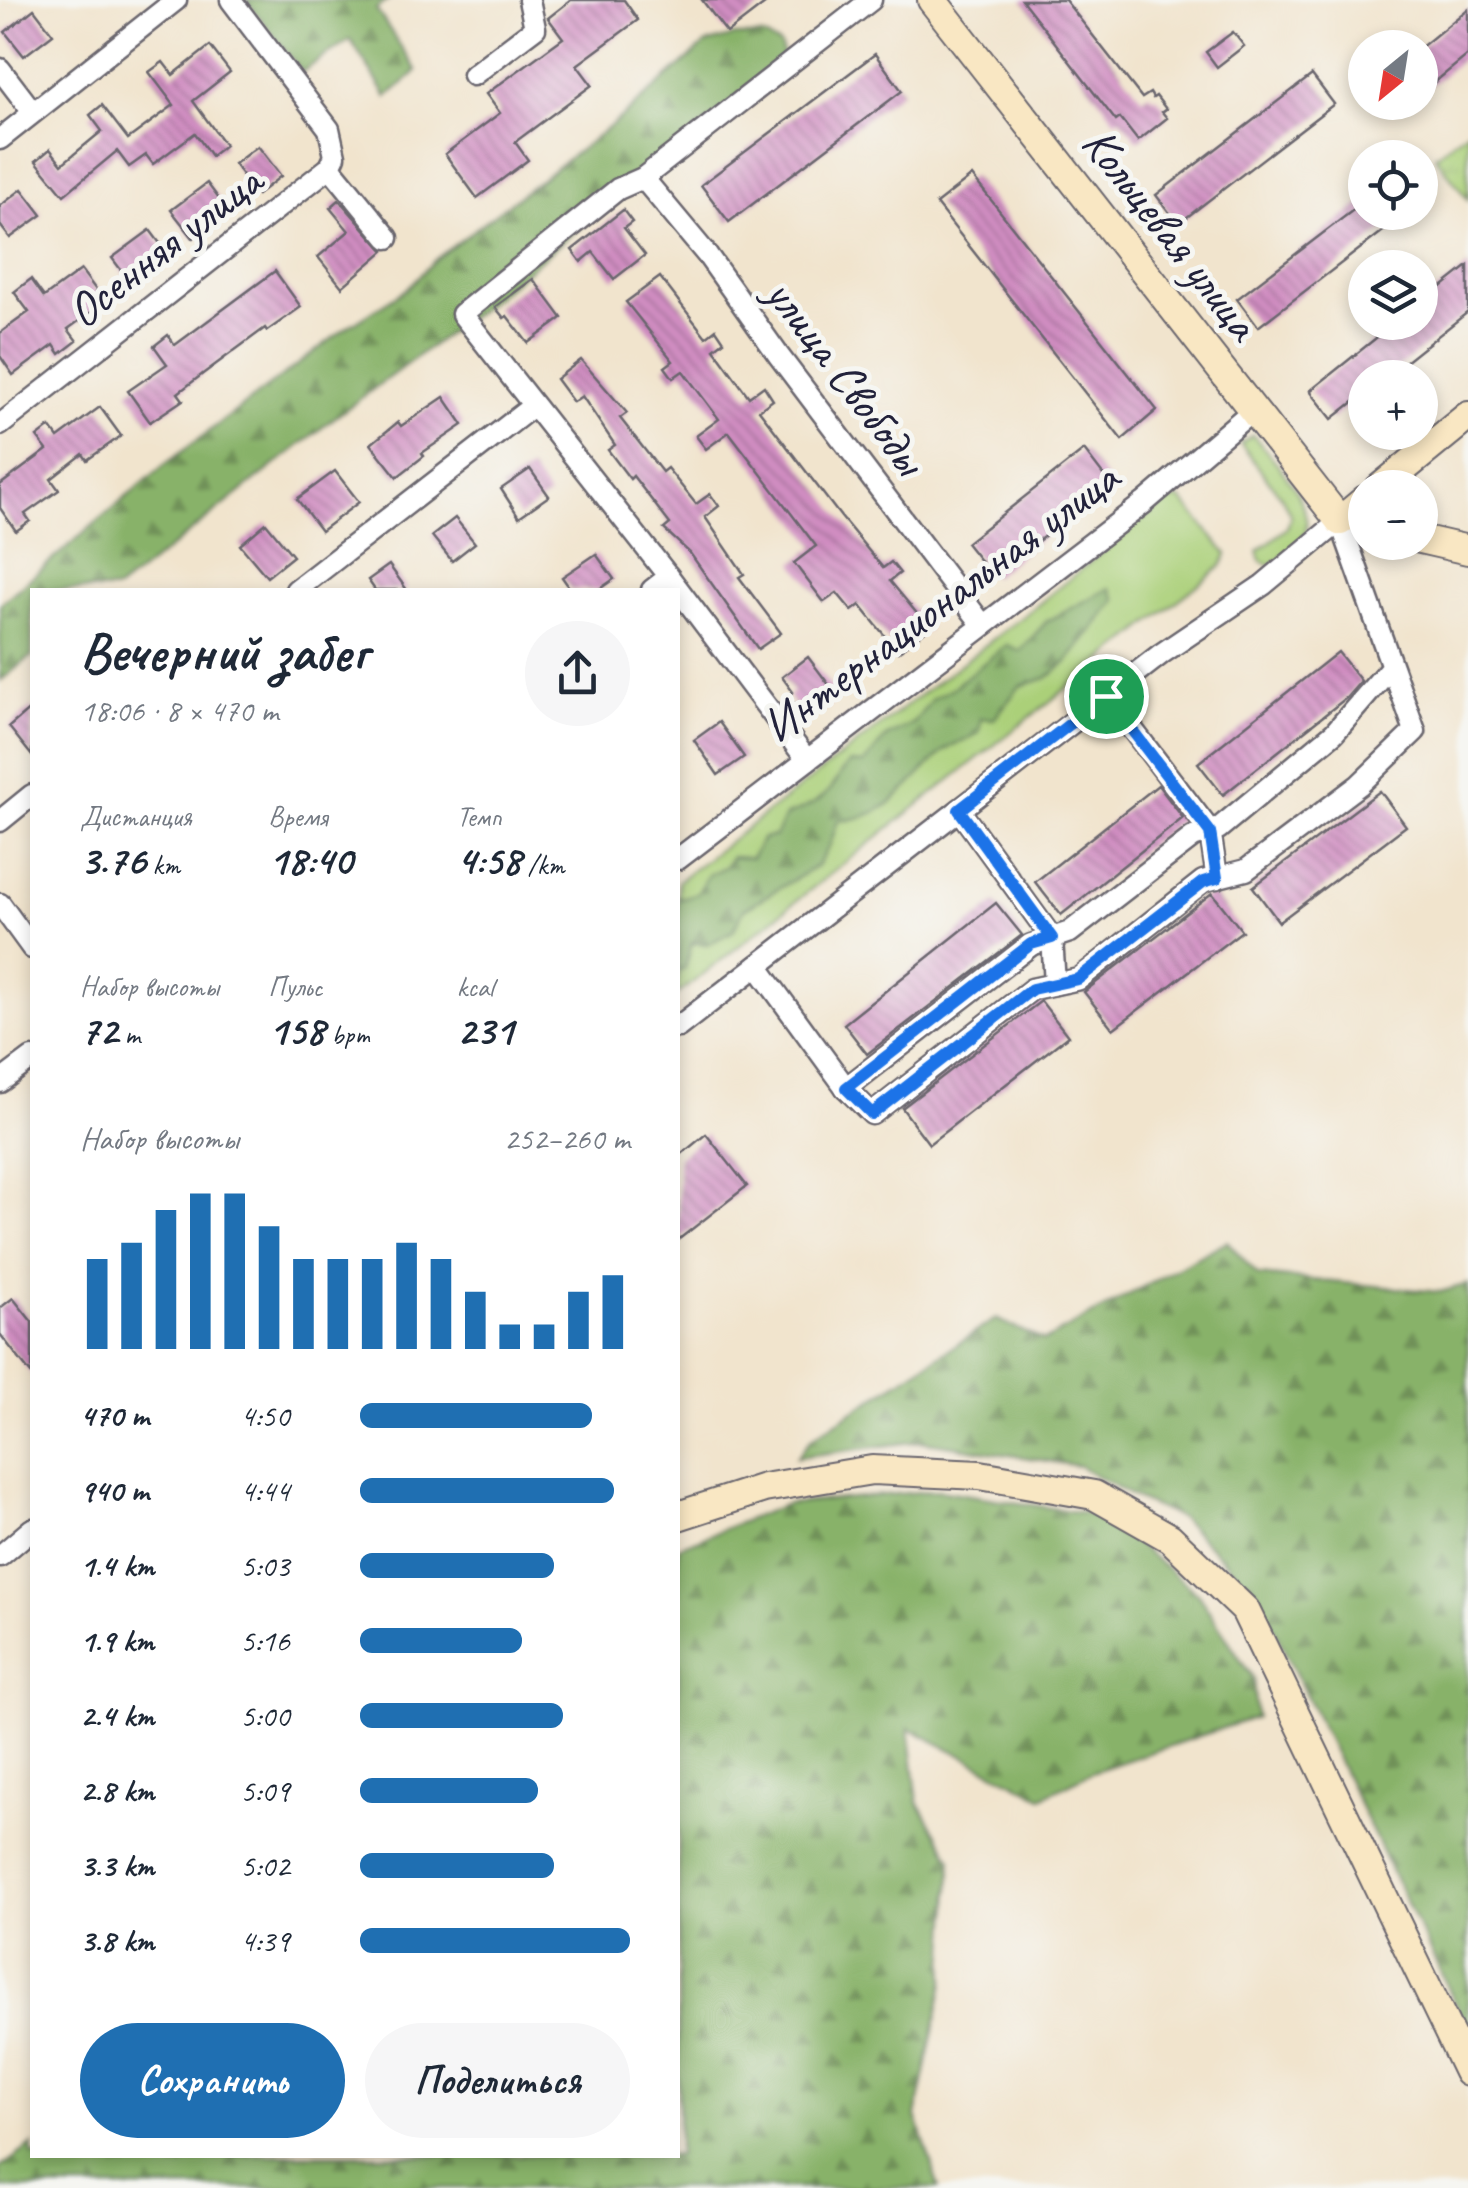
<!DOCTYPE html>
<html lang="ru">
<head>
<meta charset="utf-8">
<style>
	:root { --surface:#fff; --page:#f6f6f7; --text:#1f2937; --muted:#747a83; --accent:#1f6fb2 }
	body { margin:0; font-family:Caveat,sans-serif; background:var(--page); color:var(--text); height:100vh; display:flex; flex-direction:column; font-size:38px; white-space:nowrap }
	* { box-sizing:border-box; margin:0 }
	p { font-size:32px; color:var(--muted) }
	.icon { flex:none; width:55px; height:55px; fill:none; stroke:currentColor; stroke-width:2; stroke-linecap:round; stroke-linejoin:round }
	.map { position:relative; flex:1; overflow:hidden }
	.side { position:absolute; left:30px; top:588px; width:650px; height:1570px; display:flex; flex-direction:column; background:var(--surface); border-radius:0px; box-shadow:0 5px 15px #0003 }
	.side>* { flex:none }
	.needle { width:65px; rotate:210deg }
	.controls { position:absolute; left:1348px; top:30px; display:grid; gap:20px }
	.controls a { display:grid; place-items:center; width:90px; height:90px; border-radius:50%; background:var(--surface); box-shadow:0 5px 15px #0003; font-size:50px }
	.pin { position:absolute; display:grid; place-items:center; width:85px; height:85px; color:#fff; margin:-42px; border:5px solid #fff; border-radius:50%; box-shadow:0 2px 10px #0007 }
	.round { display:grid; place-items:center; flex:none; width:105px; height:105px; border-radius:52px; background:var(--page) }
	.headline { display:flex; align-items:center; justify-content:space-between; height:170px; padding:0 50px }
	h1 { font-size:55px; font-weight:700; line-height:75px }
	.metrics { display:grid; grid-template-columns:repeat(3,1fr); gap:15px; height:170px; padding:10px 50px }
	.metrics div { display:grid; align-content:center }
	.metrics b { font-size:42px; font-weight:700 }
	.metrics small { font-size:28px; font-weight:400 }
	.metrics p { font-size:28px }
	.chart { height:280px; padding:20px 50px }
	.chart p { display:flex; justify-content:space-between }
	.chart svg { width:100%; height:180px; margin-top:10px; stroke:var(--accent); stroke-width:6 }
	.primary-button { display:flex; gap:20px; margin-top:auto; padding:20px 50px }
	.primary-button a { flex:1; height:115px; border-radius:60px; background:var(--accent); color:#fff; font-size:40px; font-weight:700; line-height:115px; text-align:center }
	.primary-button a+a { background:var(--page); color:var(--text) }
	ul { padding:0 50px; list-style:none; font-size:32px }
	li { display:grid; grid-template-columns:160px 120px 1fr; align-items:center; height:75px }
	li i { height:25px; border-radius:12px; background:var(--accent) }
	.map>svg:first-child { display:block }
</style>
</head>
<body>
<div class="map">
<svg width="1468" height="2188" viewBox="0 0 1468 2188">
	<defs>
		<pattern id="forest-firs" width="22" height="20" patternUnits="userSpaceOnUse" patternTransform="scale(2.5)"><rect width="22" height="20" fill="#88b269"/><path d="M5 1l3.5 6h-7zM16 11l3.5 6h-7z" fill="#6f9058"/></pattern>
		<pattern id="park-tufts" width="24" height="20" patternUnits="userSpaceOnUse" patternTransform="scale(2.5)"><rect width="24" height="20" fill="#abd079"/><path d="M3 7l-1-3M5 7V3M7 7l1-3M15 17l-1-3M17 17v-4M19 17l1-3" fill="none" stroke="#93b26a"/></pattern>
		<pattern id="building-back-hatch" width="6" height="6" patternUnits="userSpaceOnUse" patternTransform="scale(2.5)"><rect width="6" height="6" fill="#d08dc1"/><path d="M-1 5l2 2M0 0l6 6M5-1l2 2" fill="none" stroke="#a8739e"/></pattern>
	</defs>
	<rect width="100%" height="100%" fill="#f6f6f2"/>
	<filter id="ink" filterUnits="userSpaceOnUse"><feTurbulence type="fractalNoise" baseFrequency=".01" numOctaves="2"/><feDisplacementMap in="SourceGraphic" scale="20" xChannelSelector="R" yChannelSelector="G"/><feConvolveMatrix kernelMatrix="1 2 1 2 8 2 1 2 1" color-interpolation-filters="sRGB"/></filter>
	<filter id="wash" filterUnits="userSpaceOnUse"><feTurbulence type="fractalNoise" baseFrequency=".0048" numOctaves="4" result="noise"/><feDisplacementMap in="SourceGraphic" scale="40" xChannelSelector="R" yChannelSelector="G"/><feGaussianBlur stdDeviation="2.25" result="paint"/><feColorMatrix in="noise" values="0 0 0 0 0 0 0 0 0 0 0 0 0 0 0 0 0 1.4 0 .05"/><feComposite in="paint" operator="in"/></filter>
	<g filter="url(#wash)">
		<rect width="100%" height="100%" fill="#f1e4cd"/>
		<g fill="#abd079" stroke="#66795a" stroke-width="2.5">
			<path d="M1253,435C1273,460 1330,516 1296,549C1289,556 1277,561 1269,565L1261,561L1258,551L1287,528L1291,516L1282,498L1240,443Z"/>
			<path d="M1181,499L1227,554L1222,566L678,994V881L1035,607L1144,518L1169,500Z"/>
		</g>
		<g fill="url(#forest-firs)" stroke="#556a52" stroke-width="2.5">
			<path d="M246,0H388L376,9L417,71L387,97L350,39L302,72Z"/>
			<path d="M734,36H763L780,45L785,58L477,312L334,418L117,590H32V656L0,681V604L163,466L346,328L405,290L436,259L616,122L706,44Z"/>
			<path d="M1110,588L1116,600L1066,663L1047,678L1020,686L994,719L981,718L979,733C968,739 952,744 943,752C906,784 892,818 838,821L830,845L817,866L744,909L733,931L708,944L692,943L685,968L678,972V896L682,899L698,893L708,875L726,866L731,857L751,858L763,838L775,836L786,815C799,812 821,801 830,790C837,782 841,771 850,763L864,764L886,737L914,723L932,699L951,689L1007,645L1020,651L1047,621Z"/>
			<path d="M1227,1241L1258,1275L1440,1292L1468,1284V2029L1257,1594L1181,1518L1137,1499L1079,1466L921,1441L797,1457L812,1438L996,1319L1044,1341Z"/>
			<path d="M939,1490L1102,1516L1198,1594L1253,1678L1256,1717L1092,1772L1042,1797L909,1728L918,1802L952,1859L944,1983L916,2116L939,2188H0V2168L32,2145V2155H678V1547L787,1504Z"/>
		</g>
		<path fill="url(#park-tufts)" stroke="#66795a" stroke-width="2.5" d="M1468,130V200L1435,156Z"/>
		<g id="blocks">
			<g fill="url(#building-back-hatch)">
				<path d="M571,0H624L638,20L577,65L592,85L515,142L528,160L477,198L445,154L500,113L486,94L563,38L548,18Z"/>
				<path d="M702,0H770L727,33Z"/>
				<path d="M1022,0H1065L1142,98L1150,93L1153,98L1156,96L1166,109L1162,112L1167,118L1138,141L1120,118L1116,121Z"/>
				<path d="M34,9L53,34L24,56L5,32Z"/>
				<path d="M1468,9V55L1420,94V48Z"/>
				<path d="M1233,32L1244,46L1217,67L1206,52Z"/>
				<path d="M210,46L230,72L193,101L225,145L211,156L195,133L153,164L146,155L129,167L117,151L64,195L36,161L50,149L62,164L102,131L90,115L102,105L128,139L174,105L149,72L163,62L173,75Z"/>
				<path d="M875,54L902,91L729,222L701,185Z"/>
				<path d="M1312,75L1334,104L1178,224L1156,195Z"/>
				<path d="M258,146L281,176L257,195L234,164Z"/>
				<path d="M972,176L1157,410L1122,440L936,204Z"/>
				<path d="M207,183L228,211L193,238L171,210Z"/>
				<path d="M22,189L42,215L10,238L0,225V206Z"/>
				<path d="M339,200L384,251L342,287L318,257L349,231L330,208Z"/>
				<path d="M1365,201V212H1408L1258,327L1237,299Z"/>
				<path d="M623,210L632,222L624,228L645,255L614,279L593,252L581,262L572,250Z"/>
				<path d="M150,230L168,254L130,282L112,258Z"/>
				<path d="M1468,266V312L1385,378H1365V393L1332,419L1310,391L1396,322H1420V304Z"/>
				<path d="M81,270L105,302L68,329L77,341L60,354L54,345L13,375L0,356V333L29,312L14,292L31,279L44,297Z"/>
				<path d="M275,271L301,307L267,331L265,328L204,373L178,393L183,400L150,422L128,391L167,364L154,346L168,335L175,345Z"/>
				<path d="M660,277L706,337L716,329L724,341L714,349L749,397L764,386L773,400L759,410L841,517L883,568L891,562L900,573L890,581L929,628L898,652L860,605L852,611L837,593L824,602L794,563L816,546L729,432L706,449L696,436L719,419L683,371L673,378L665,367L673,361L626,302Z"/>
				<path d="M533,279L562,318L528,343L507,316L504,318L495,307Z"/>
				<path d="M581,360L627,413L620,418L662,472L667,468L696,504L710,494L719,506L705,517L744,574L739,577L781,633L758,649L690,553L664,529L670,524L633,476L630,479L608,450L615,445L582,396L573,402L556,379Z"/>
				<path d="M444,397L463,425L422,453L424,456L397,477L371,444L398,422L401,426Z"/>
				<path d="M100,407L121,436L87,460L83,454L51,479L59,490L25,514L30,521L16,531L0,508V485L47,450L37,437L50,427L58,438Z"/>
				<path d="M1084,450L1110,484L993,577L966,543Z"/>
				<path d="M530,469L549,496L519,517L501,489Z"/>
				<path d="M335,471L359,502L321,531L297,499Z"/>
				<path d="M455,518L475,543L452,561L432,536Z"/>
				<path d="M266,523L293,556L267,577L240,545Z"/>
				<path d="M596,554L614,579L598,590H571L562,577Z"/>
				<path d="M389,565L407,590H375L368,580Z"/>
				<path d="M1338,652L1361,681L1346,698L1223,795L1198,763Z"/>
				<path d="M808,657L839,698L807,721L788,696L793,692L782,677Z"/>
				<path d="M32,707V756L9,727Z"/>
				<path d="M719,722L744,757L718,775L694,740Z"/>
				<path d="M1158,785L1183,818L1061,915L1035,882Z"/>
				<path d="M1380,791L1406,826L1279,922L1253,887Z"/>
				<path d="M1212,893L1242,931L1113,1029L1084,992Z"/>
				<path d="M996,903L1022,935L867,1054L844,1024Z"/>
				<path d="M1041,1001L1068,1036L929,1144L902,1108Z"/>
				<path d="M706,1134L747,1186L678,1240V1157Z"/>
				<path d="M13,1298L32,1322V1375L0,1334V1308Z"/>
			</g>
		</g>
	</g>
	<g filter="url(#ink)">
		<use href="#blocks" fill-opacity="0" stroke="#6a666e" stroke-width="2.5"/>
		<g fill="none" stroke-linecap="round" stroke-linejoin="round">
			<g stroke="#6a666e" stroke-width="25">
				<g id="street">
					<path d="M231,0L329,129L335,156L330,167L388,238"/>
					<path d="M0,69L32,111"/>
					<path d="M473,75L535,28L529,0"/>
					<path d="M0,139L176,0"/>
					<path d="M643,178L708,256L779,356L982,624"/>
					<path d="M0,425L330,167"/>
					<path d="M296,590L533,406"/>
					<path d="M652,590L669,577"/>
					<path d="M1107,696L1210,831L1217,878"/>
					<path d="M807,760L669,577L462,314L618,189L643,178L871,0"/>
					<path d="M959,810L1052,938L1055,984"/>
					<path d="M0,821L32,795"/>
					<path d="M678,859L1144,503L1252,411"/>
					<path d="M0,904L32,948"/>
					<path d="M757,966L846,1088L1031,945L1070,932L1193,837L1218,829L1334,733L1391,667"/>
					<path d="M678,1027L1161,654L1263,585L1340,521L1415,731L1359,785L1246,870L1203,881L1079,979L1032,989L872,1114L846,1088"/>
					<path d="M0,1082L32,1058"/>
					<path d="M0,1556L32,1529"/>
				</g>
			</g>
			<g stroke="#6a666e" stroke-width="32">
				<g id="secondary">
					<path d="M932,0L1340,521"/>
					<path d="M1380,488L1468,416"/>
					<path d="M1340,521L1365,500"/>
					<path d="M1420,539L1468,550"/>
					<path d="M678,1516L764,1488L872,1470L980,1475L1094,1495L1170,1538L1245,1610L1468,2072"/>
				</g>
			</g>
			<use href="#street" stroke="#fff" stroke-width="20"/>
			<use href="#secondary" stroke="#f9e7c3" stroke-width="28"/>
		</g>
	</g>
	<g fill="none" stroke-linecap="round" stroke-linejoin="round" filter="url(#ink)">
		<g stroke="#fff" stroke-width="20">
			<path id="route" d="M1106,696L1210,832L1217,878L1203,882L1078,979L1032,989L872,1114L846,1088L1031,944L1052,938L959,810Z"/>
		</g>
		<use href="#route" stroke="#1a73e8" stroke-width="12"/>
	</g>
	<g text-anchor="middle" dominant-baseline="central" stroke-width="10" stroke-linejoin="round" paint-order="stroke">
		<g font-size="48" fill="#22223b" stroke="#f6f6f2">
			<text transform="translate(1171 233) rotate(52)">Кольцевая улица</text>
			<text transform="translate(164 246) rotate(-38)">Осенняя улица</text>
			<text transform="translate(846 376) rotate(53)">улица Свободы</text>
			<text transform="translate(940 602) rotate(-37)">Интернациональная улица</text>
		</g>
	</g>
</svg>
<div class="controls">
<a><svg class="needle" viewBox="-14 -14 28 28"><path d="M0-13l5 13h-10z" fill="#e53935"/><path d="M0 13l5-13h-10z" fill="#747a83"/></svg></a>
<a><svg class="icon" aria-label="locate" viewBox="0 0 24 24"><circle cx="12" cy="12" r="6"/><path d="M12 2v4M12 18v4M2 12h4M18 12h4"/></svg></a>
<a><svg class="icon" aria-label="layers" viewBox="0 0 24 24"><path d="M12 4l9 5-9 5-9-5zM3 14l9 5 9-5"/></svg></a>
<a>+</a>
<a>−</a>
</div>
<div class="pin" style="left:1106px;top:696px;background:#1e9e55"><svg class="icon" aria-label="arrive" viewBox="0 0 24 24"><path d="M6 21V4h12l-3 4 3 4H6"/></svg></div>
<section class="side">
<div class="headline"><div><h1>Вечерний забег</h1><p>18:06 · 8 × 470 m</p></div><a class="round"><svg class="icon" aria-label="share" viewBox="0 0 24 24"><path d="M12 15V3M7 8l5-5 5 5M5 13v7h14v-7"/></svg></a></div>
<div class="metrics">
<div><p>Дистанция</p><b>3.76<small> km</small></b></div>
<div><p>Время</p><b>18:40</b></div>
<div><p>Темп</p><b>4:58<small> /km</small></b></div>
</div>
<div class="metrics">
<div><p>Набор высоты</p><b>72<small> m</small></b></div>
<div><p>Пульс</p><b>158<small> bpm</small></b></div>
<div><p>kcal</p><b>231</b></div>
</div>
<div class="chart"><p><span>Набор высоты</span>252–260 m</p>
<svg viewBox="0 0 160 44" preserveAspectRatio="none"><path d="M5 44V22M15 44V18M25 44V10M35 44V6M45 44V6M55 44V14M65 44V22M75 44V22M85 44V22M95 44V18M105 44V22M115 44V30M125 44V38M135 44V38M145 44V30M155 44V26"/></svg>
</div>
<ul>
<li><b>470 m</b>4:50<i style="width:86%"></i></li>
<li><b>940 m</b>4:44<i style="width:94%"></i></li>
<li><b>1.4 km</b>5:03<i style="width:72%"></i></li>
<li><b>1.9 km</b>5:16<i style="width:60%"></i></li>
<li><b>2.4 km</b>5:00<i style="width:75%"></i></li>
<li><b>2.8 km</b>5:09<i style="width:66%"></i></li>
<li><b>3.3 km</b>5:02<i style="width:72%"></i></li>
<li><b>3.8 km</b>4:39<i style="width:100%"></i></li>
</ul>
<div class="primary-button"><a>Сохранить</a><a>Поделиться</a></div>
</section>
</div>
</body>
</html>
